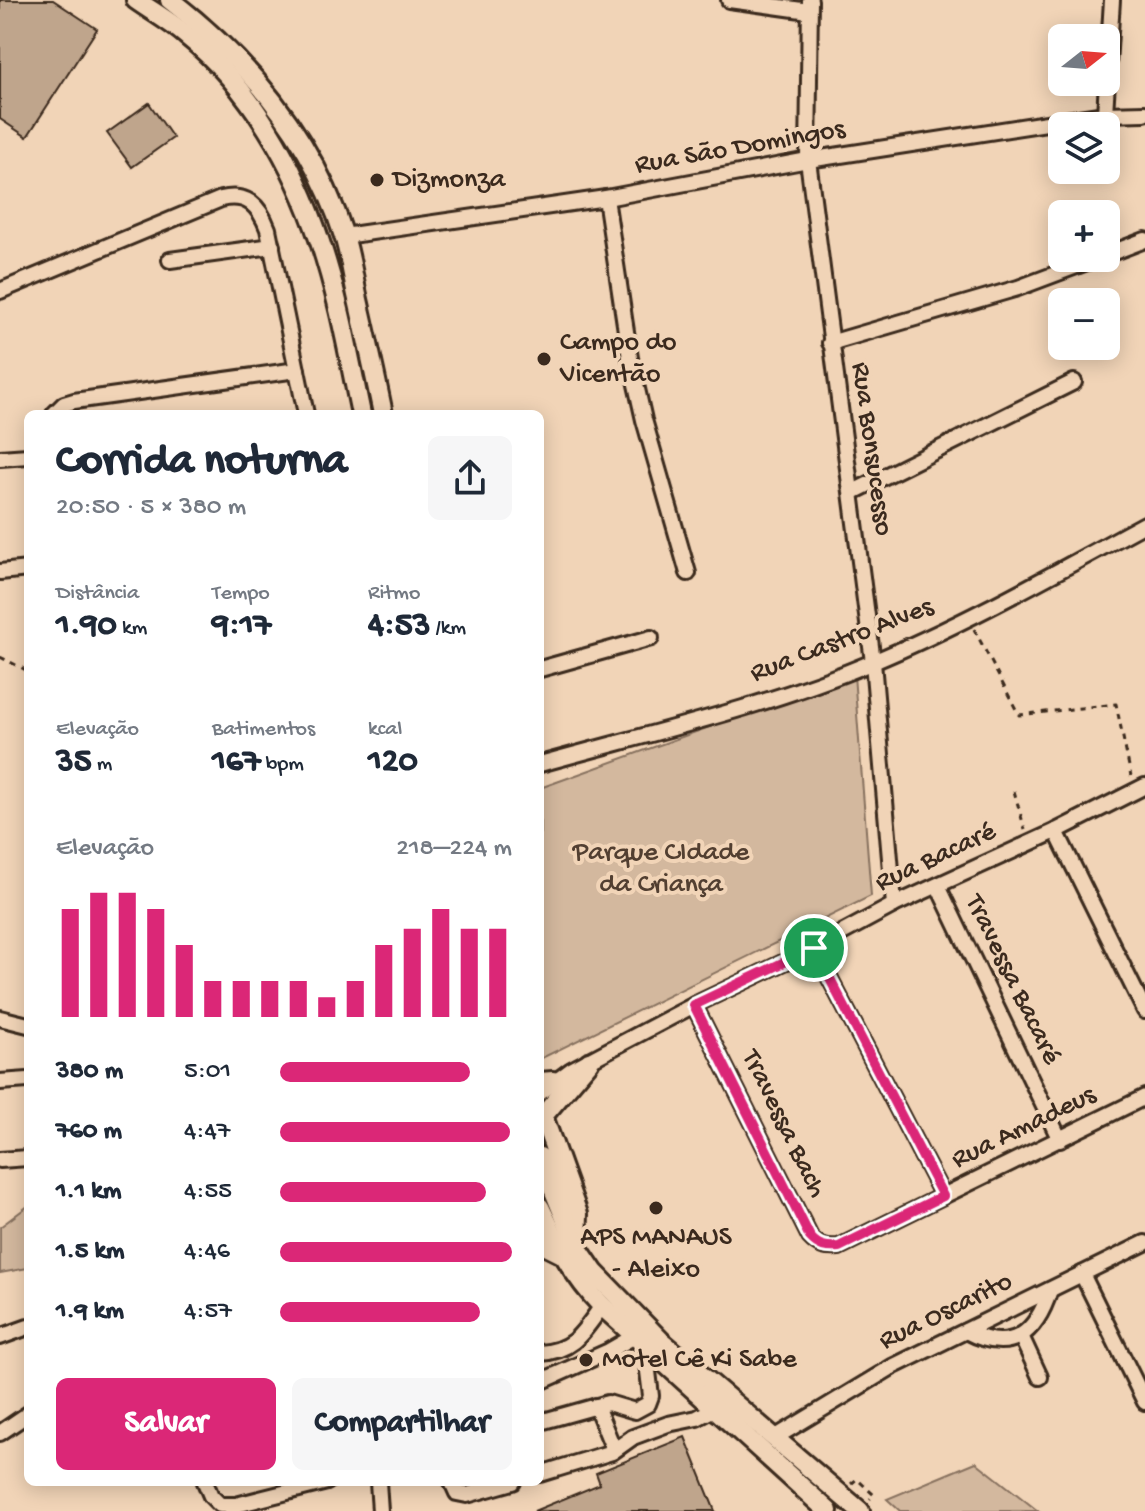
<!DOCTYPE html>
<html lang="pt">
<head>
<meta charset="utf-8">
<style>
	:root { --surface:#fff; --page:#f6f6f7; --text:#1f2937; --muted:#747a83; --accent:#db2777 }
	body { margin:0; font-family:"Gochi Hand",sans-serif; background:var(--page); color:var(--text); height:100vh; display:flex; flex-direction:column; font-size:30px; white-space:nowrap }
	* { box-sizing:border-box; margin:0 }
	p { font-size:26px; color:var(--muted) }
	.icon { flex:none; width:44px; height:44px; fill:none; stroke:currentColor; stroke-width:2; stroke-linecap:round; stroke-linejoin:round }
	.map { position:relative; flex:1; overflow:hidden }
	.drawer { position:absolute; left:24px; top:410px; width:520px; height:1076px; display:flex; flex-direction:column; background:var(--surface); border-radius:12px; box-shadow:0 4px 20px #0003 }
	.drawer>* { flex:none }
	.needle { width:52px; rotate:73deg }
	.tools { position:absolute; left:1048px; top:24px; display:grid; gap:16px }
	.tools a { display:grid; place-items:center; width:72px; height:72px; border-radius:12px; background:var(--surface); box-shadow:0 4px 20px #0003; font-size:40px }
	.pin { position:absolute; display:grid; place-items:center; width:68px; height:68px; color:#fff; margin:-34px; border:4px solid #fff; border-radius:50%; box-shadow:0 2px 8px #0007 }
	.round { display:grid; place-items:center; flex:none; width:84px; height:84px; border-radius:12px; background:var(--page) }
	.overview { display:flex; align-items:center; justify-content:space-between; height:136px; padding:0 32px }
	h1 { font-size:44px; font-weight:800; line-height:60px }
	.stats { display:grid; grid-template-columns:repeat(3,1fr); gap:12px; height:136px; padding:8px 32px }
	.stats div { display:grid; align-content:center }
	.stats b { font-size:34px; font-weight:800 }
	.stats small { font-size:22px; font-weight:400 }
	.stats p { font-size:22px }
	.chart { height:224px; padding:16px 32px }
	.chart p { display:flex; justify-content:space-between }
	.chart svg { width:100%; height:144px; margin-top:8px; stroke:var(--accent); stroke-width:6 }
	.cta { display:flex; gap:16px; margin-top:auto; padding:16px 32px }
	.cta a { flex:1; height:92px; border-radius:12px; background:var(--accent); color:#fff; font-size:32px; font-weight:800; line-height:92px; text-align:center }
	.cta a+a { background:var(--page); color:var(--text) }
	ul { padding:0 32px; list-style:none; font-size:26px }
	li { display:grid; grid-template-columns:128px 96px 1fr; align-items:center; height:60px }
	li i { height:20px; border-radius:10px; background:var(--accent) }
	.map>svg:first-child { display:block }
</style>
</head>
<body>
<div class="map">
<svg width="1145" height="1511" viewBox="0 0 1145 1511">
	<rect width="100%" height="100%" fill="#f1d4b7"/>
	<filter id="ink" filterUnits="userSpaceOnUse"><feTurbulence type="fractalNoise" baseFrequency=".0125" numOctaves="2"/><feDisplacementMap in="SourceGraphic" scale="16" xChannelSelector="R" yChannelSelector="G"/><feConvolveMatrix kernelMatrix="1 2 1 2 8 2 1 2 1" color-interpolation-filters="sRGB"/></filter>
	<g filter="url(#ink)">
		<g fill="#d3b89e" stroke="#87715e" stroke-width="2">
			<path d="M854,675L871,896L540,1059V788Z"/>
			<path d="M28,1206V1268L0,1273V1227Z"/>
			<path d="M976,1462L1038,1511H900L887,1499Z"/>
		</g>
		<g fill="#bfa58c" stroke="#3b2a1e" stroke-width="2">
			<path d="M0,0H53L97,29L27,137L0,119Z"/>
			<path d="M149,103L173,138L132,167L107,133Z"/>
			<path d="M685,1437L715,1511H534L600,1484L596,1473Z"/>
		</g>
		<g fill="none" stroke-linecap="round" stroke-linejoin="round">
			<g stroke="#3b2a1e" stroke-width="20">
				<g id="minor">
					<path d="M729,0L809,11"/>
					<path d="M810,0L808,160L873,662L894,905"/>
					<path d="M1105,114L1112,0"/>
					<path d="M606,198L630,358L644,420L688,573"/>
					<path d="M344,236L606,198L808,160L1105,114L1145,113"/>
					<path d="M1106,255L1145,240"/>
					<path d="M170,260L272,246"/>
					<path d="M0,291L221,199C247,193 259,205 268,229L306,414"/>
					<path d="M830,343L1018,288L1098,258"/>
					<path d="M54,414L64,404L74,401L297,370"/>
					<path d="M0,458L28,456"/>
					<path d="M853,492L1074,382"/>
					<path d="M0,572L28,569"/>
					<path d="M540,669L651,638"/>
					<path d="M540,764C651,733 766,707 873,662C967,623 1056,572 1145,524"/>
					<path d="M1056,831L1145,1011"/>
					<path d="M938,886L1060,1140"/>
					<path d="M814,948L943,1196"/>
					<path d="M694,1005L810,1237C819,1247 826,1248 839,1247L1145,1097"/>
					<path d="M0,1018L28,1025"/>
					<path d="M0,1082L28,1080"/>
					<path d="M540,1093L571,1070L694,1005L814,948L894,905L1056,831L1145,786"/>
					<path d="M0,1160L28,1158"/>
					<path d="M1082,1274L1145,1402"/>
					<path d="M966,1331C1011,1355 1036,1334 1050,1290"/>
					<path d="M1021,1336L1040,1377"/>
					<path d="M0,1337L28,1327"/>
					<path d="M540,1353C574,1351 583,1332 602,1306"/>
					<path d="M540,1382L607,1352L633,1337"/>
					<path d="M596,1406L614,1450"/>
					<path d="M540,1422L608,1403L635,1411L648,1404L651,1396L645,1347"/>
					<path d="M0,1433L28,1414"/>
					<path d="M776,1437L892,1367L1145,1243"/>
					<path d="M540,1474L612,1452L633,1437L668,1424L697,1418L714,1409"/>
					<path d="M205,1482L211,1496L220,1505H236L327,1482"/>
					<path d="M378,1482L380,1511"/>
					<path d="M452,1482L457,1493L467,1495L513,1482"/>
				</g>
			</g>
			<g stroke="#3b2a1e" stroke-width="24">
				<g id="major">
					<path d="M136,0C153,12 171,22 186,35C250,86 295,166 320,242C339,298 349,357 361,414"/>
					<path d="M170,0C249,61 313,139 344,236C350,255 353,276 357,295C366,335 375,374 383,414"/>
					<path d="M540,1082L553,1081"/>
					<path d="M540,1115L543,1116L578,1214L577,1247L562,1254L540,1243"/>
					<path d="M543,1116L589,1062"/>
					<path d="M540,1157L577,1247L594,1272L661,1341L860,1511"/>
					<path d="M540,1207C558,1245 572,1275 602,1306L828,1511"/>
				</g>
			</g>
			<g stroke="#3b2a1e" stroke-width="3" stroke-dasharray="6 6" stroke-linecap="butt">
				<path d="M974,629L1019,715L1116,704L1131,776"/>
				<path d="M0,657L28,671"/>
				<path d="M1014,791L1025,830"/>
				<path d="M851,1484L857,1479L874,1495L870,1499"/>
			</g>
			<use href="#minor" stroke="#f1d4b7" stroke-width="14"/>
			<use href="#major" stroke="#f1d4b7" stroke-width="18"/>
		</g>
	</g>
	<g fill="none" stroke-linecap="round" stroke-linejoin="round" filter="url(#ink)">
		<g stroke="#fff" stroke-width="16">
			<path id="route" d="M814,948L943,1196L839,1247C826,1248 819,1247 810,1237L694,1005Z"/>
		</g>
		<use href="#route" stroke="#db2777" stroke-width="10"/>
	</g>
	<g fill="#3b2a1e" stroke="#f1d4b7" stroke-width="3">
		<circle cx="377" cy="180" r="8"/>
		<circle cx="544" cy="359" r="8"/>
		<circle cx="656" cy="1208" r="8"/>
		<circle cx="586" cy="1360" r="8"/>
	</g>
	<g text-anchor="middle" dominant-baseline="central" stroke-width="8" stroke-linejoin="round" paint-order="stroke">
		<g font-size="28" fill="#3b2a1e" stroke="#f1d4b7">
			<text transform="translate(740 148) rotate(-10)">Rua São Domingos</text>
			<text transform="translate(871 449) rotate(82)">Rua Bonsucesso</text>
			<text transform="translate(842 641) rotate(-21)">Rua Castro Alves</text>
			<text transform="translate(936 858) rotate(-25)">Rua Bacaré</text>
			<text transform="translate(1012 980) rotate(64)">Travessa Bacaré</text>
			<text transform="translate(783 1124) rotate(64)">Travessa Bach</text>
			<text transform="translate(1024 1128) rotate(-26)">Rua Amadeus</text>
			<text transform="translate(946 1312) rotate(-26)">Rua Oscarito</text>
		</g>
		<g font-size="28" fill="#3b2a1e" stroke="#f1d4b7" text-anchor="start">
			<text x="393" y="180">Dizmonza</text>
			<text x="560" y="343">Campo do<tspan x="560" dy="32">Vicentão</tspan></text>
			<text x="656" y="1238" text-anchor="middle">APS MANAUS<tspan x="656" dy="32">- Aleixo</tspan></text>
			<text x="602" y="1360">Motel Cê Ki Sabe</text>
		</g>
		<g font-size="28" fill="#523f31" stroke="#f1d4b7">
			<text x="661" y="853">Parque CIdade<tspan x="661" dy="32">da Criança</tspan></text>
		</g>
	</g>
</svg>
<div class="tools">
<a><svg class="needle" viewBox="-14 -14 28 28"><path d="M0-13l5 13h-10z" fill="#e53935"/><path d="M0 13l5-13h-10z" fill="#747a83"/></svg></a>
<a><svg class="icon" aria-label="layers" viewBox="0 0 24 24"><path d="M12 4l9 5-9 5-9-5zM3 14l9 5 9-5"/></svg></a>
<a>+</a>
<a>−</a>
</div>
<div class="pin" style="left:814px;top:948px;background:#1e9e55"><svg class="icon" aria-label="arrive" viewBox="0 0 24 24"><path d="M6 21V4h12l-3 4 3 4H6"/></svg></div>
<section class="drawer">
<div class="overview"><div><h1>Corrida noturna</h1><p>20:50 · 5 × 380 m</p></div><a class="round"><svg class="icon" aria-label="share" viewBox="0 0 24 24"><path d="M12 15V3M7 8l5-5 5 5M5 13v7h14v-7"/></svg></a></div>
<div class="stats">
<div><p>Distância</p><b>1.90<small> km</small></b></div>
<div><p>Tempo</p><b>9:17</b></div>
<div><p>Ritmo</p><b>4:53<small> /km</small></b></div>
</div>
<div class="stats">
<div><p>Elevação</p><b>35<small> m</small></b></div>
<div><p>Batimentos</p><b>167<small> bpm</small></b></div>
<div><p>kcal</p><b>120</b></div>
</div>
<div class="chart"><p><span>Elevação</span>218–224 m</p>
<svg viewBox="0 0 160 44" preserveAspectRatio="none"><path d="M5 44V11M15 44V6M25 44V6M35 44V11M45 44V22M55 44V33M65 44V33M75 44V33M85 44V33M95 44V38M105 44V33M115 44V22M125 44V17M135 44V11M145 44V17M155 44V17"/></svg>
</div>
<ul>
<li><b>380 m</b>5:01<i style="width:82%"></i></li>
<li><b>760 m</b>4:47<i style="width:99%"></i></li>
<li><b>1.1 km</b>4:55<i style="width:89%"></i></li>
<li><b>1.5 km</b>4:46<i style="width:100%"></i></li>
<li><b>1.9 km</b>4:57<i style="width:86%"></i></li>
</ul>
<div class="cta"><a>Salvar</a><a>Compartilhar</a></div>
</section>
</div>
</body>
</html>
